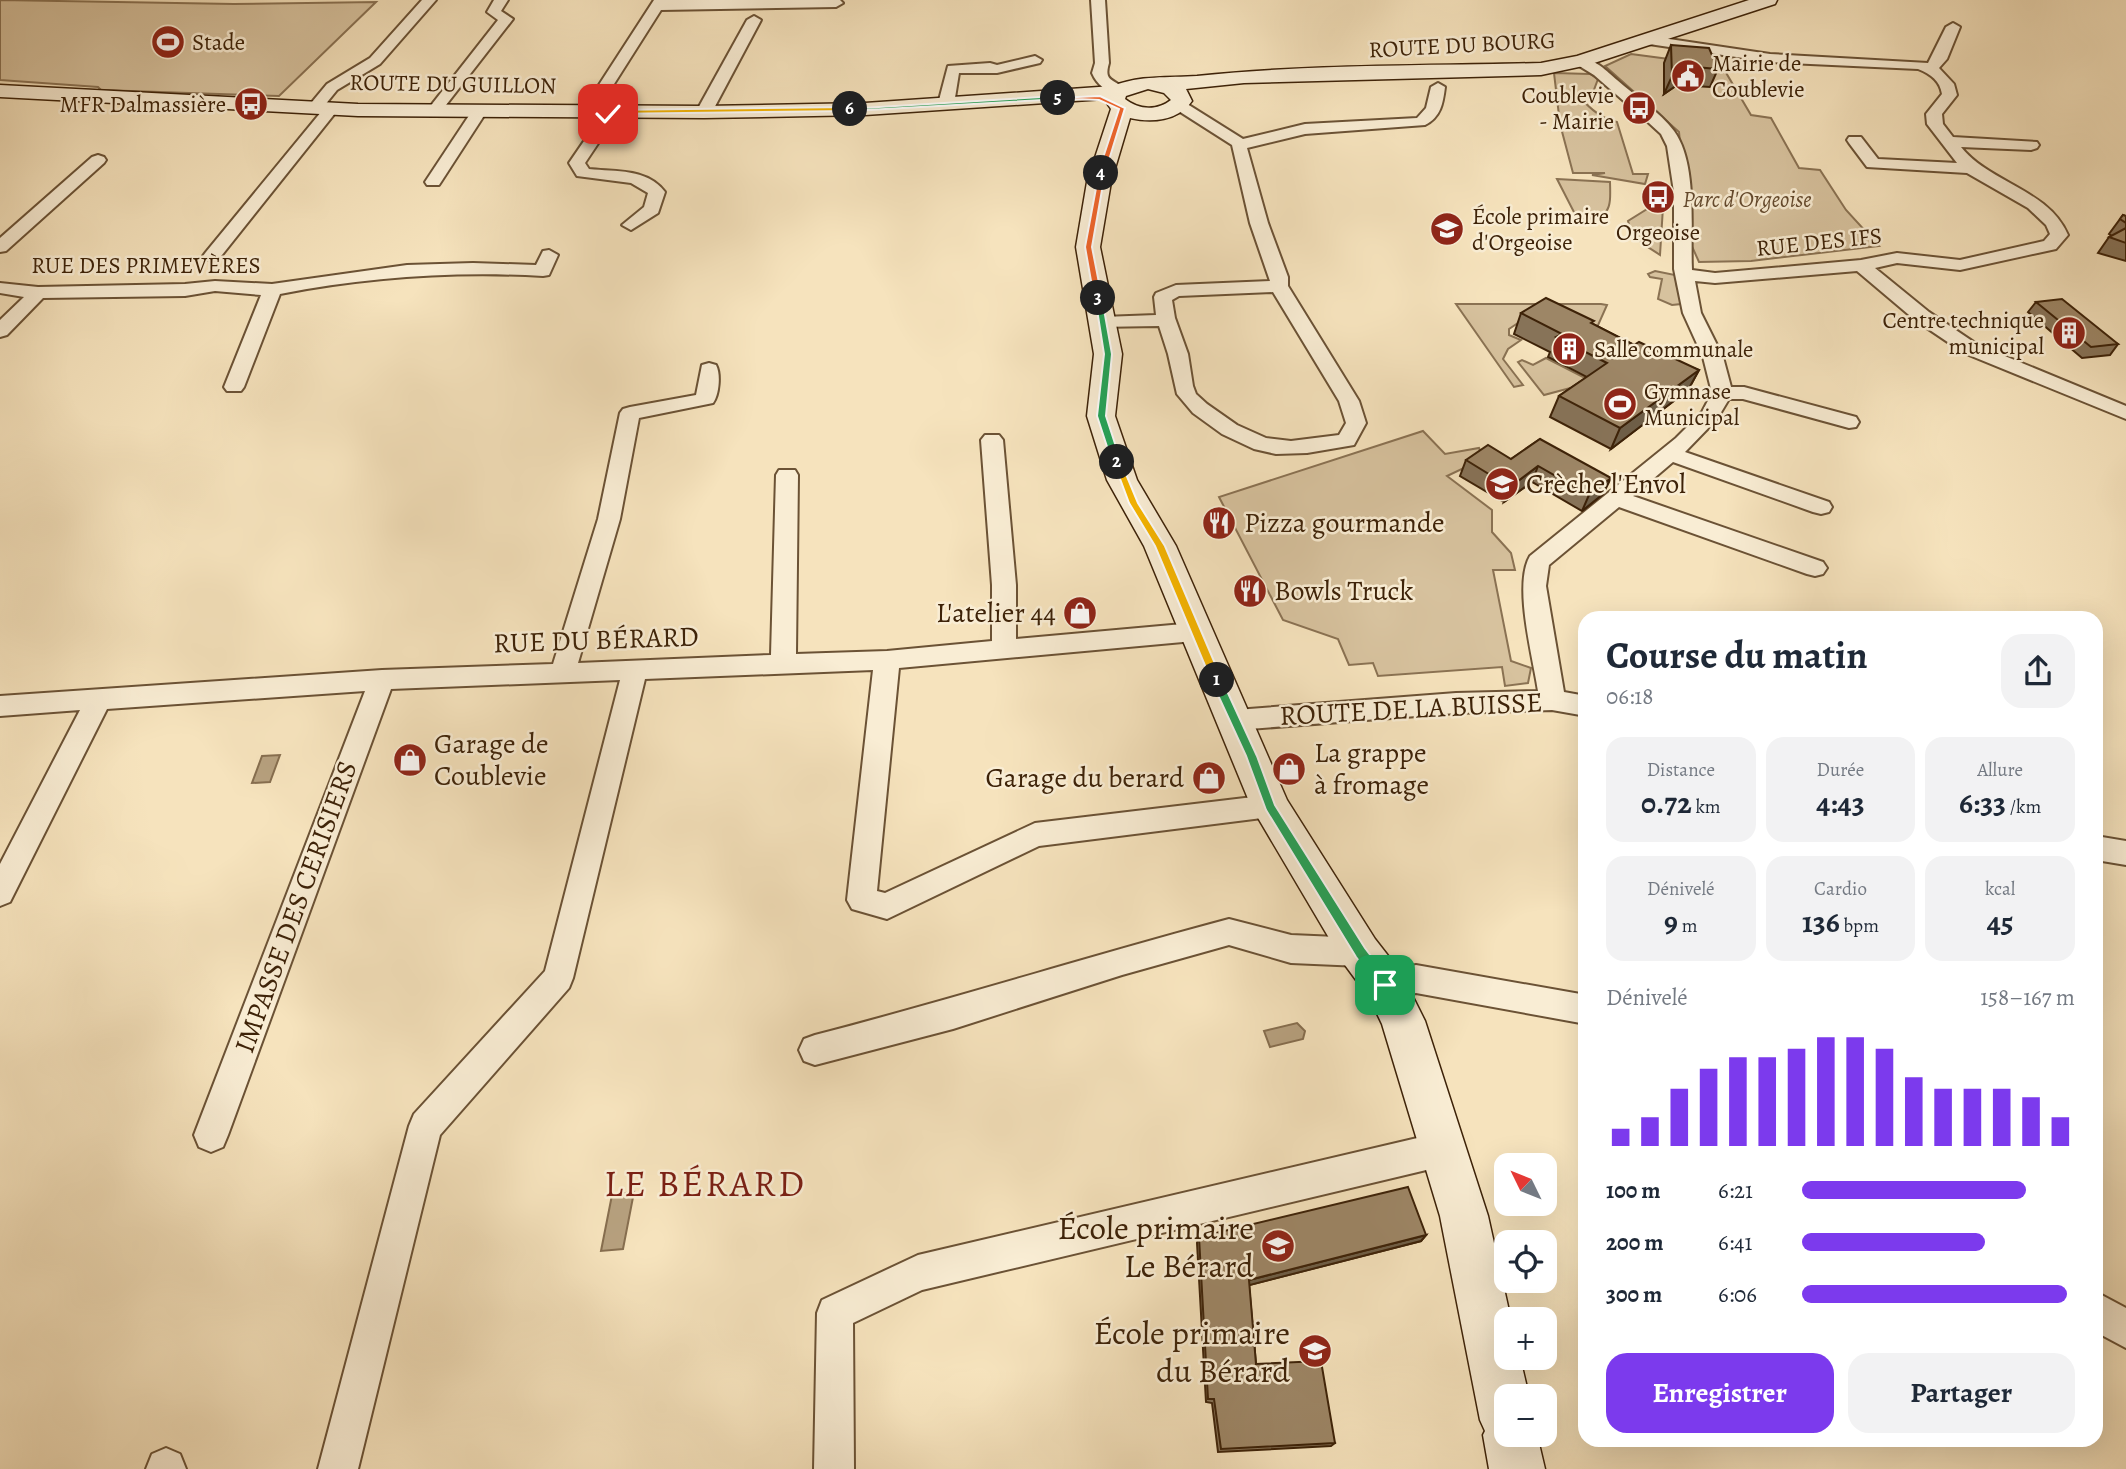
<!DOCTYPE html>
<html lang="fr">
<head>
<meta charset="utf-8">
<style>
	:root { --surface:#fff; --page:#f2f2f3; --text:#1f2937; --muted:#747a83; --accent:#7c3aed }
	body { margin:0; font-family:Alegreya,serif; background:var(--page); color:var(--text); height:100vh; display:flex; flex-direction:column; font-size:26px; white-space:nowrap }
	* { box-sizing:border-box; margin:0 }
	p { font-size:23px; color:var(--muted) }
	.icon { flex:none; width:38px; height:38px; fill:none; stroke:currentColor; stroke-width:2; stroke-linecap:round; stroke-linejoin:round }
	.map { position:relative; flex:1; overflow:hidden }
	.details { position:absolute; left:1578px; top:611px; width:525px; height:836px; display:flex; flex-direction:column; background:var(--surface); border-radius:21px; box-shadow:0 7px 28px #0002 }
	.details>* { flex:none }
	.needle { width:46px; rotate:313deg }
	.tools { position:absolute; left:1494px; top:1153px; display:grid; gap:14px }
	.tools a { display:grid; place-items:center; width:63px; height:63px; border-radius:14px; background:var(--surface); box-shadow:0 7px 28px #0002; font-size:35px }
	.pin { position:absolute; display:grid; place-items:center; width:60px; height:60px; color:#fff; margin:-30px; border-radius:14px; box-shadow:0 4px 10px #0006 }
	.km { position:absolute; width:35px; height:35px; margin:-18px; border-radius:50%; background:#222; color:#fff; font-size:19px; line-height:35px; text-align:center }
	.round { display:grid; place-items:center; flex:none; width:74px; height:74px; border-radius:21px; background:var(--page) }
	.overview { display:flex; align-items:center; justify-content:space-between; height:119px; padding:0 28px }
	h1 { font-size:38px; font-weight:700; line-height:52px }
	.figures { display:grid; grid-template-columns:repeat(3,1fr); gap:10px; height:119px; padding:7px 28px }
	.figures div { display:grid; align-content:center; border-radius:18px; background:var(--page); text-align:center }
	.figures b { font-size:30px; font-weight:700 }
	.figures small { font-size:19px; font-weight:400 }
	.figures p { font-size:19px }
	.chart { height:196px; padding:14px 28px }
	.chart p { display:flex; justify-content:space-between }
	.chart svg { width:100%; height:126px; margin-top:7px; stroke:var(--accent); stroke-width:6 }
	.button { display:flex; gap:14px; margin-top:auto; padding:14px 28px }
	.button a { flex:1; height:80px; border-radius:21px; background:var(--accent); color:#fff; font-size:28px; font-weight:700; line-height:80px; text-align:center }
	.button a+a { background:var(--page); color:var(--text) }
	ul { padding:0 28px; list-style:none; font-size:23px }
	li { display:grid; grid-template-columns:112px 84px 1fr; align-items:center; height:52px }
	li i { height:18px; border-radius:9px; background:var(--accent) }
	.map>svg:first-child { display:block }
</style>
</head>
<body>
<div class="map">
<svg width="2126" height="1469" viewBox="0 0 2126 1469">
	<rect width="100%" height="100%" fill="#f6e3bd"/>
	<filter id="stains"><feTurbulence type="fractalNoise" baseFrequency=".00286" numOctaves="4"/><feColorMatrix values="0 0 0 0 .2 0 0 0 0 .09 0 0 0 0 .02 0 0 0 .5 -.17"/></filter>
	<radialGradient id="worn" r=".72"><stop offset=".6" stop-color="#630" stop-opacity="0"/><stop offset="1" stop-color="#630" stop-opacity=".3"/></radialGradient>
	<g fill="#d7c29e" stroke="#8a7253" stroke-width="2">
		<path d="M0,0L234,4L376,2L279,96L101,90L98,87L0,80Z"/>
		<path d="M1631,54L1722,66L1751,115L1771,118L1799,168L1820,170L1846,210L1879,246L1751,261L1699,262L1690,242L1679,132L1605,66Z"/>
		<path d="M1554,73L1590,74L1598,79L1592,95L1580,97C1590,109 1602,119 1617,122L1633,174H1648L1645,184L1592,175L1605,173H1573L1560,124Z"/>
		<path d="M1557,179L1610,182C1611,212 1610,217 1578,220Z"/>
		<path d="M1652,206L1663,207L1660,255C1645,245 1632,239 1628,221Z"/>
		<path d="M1655,271L1675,275L1677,287L1682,296L1680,298L1681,304L1672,305L1658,299L1662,279L1650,277L1648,274Z"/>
		<path d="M1456,304H1601L1607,305L1591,341L1530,315L1509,329V335L1521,340L1508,349L1503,359L1523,385L1514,387Z"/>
		<path d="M1546,358L1593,382L1544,395L1518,362L1522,360L1533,365Z"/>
		<path d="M1423,431L1445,454L1479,448L1483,459L1447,476L1492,510V532L1511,553L1515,570H1493L1511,661L1531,668L1528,683L1505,686L1502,667L1378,676L1373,663L1349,665L1338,639L1283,620L1219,497Z"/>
	</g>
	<g fill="#b7a17f" stroke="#866e4f" stroke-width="2">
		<path d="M280,755L270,782L252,783L262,756Z"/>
		<path d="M1297,1023L1305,1031L1303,1039L1270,1047L1264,1031Z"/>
		<path d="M634,1192L623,1249L601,1251L612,1195Z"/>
	</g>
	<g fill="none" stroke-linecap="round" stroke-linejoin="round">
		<g stroke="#6b5235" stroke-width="4">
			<g id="street">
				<path d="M422,0H436L380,64L337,90L320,111H310L307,108L327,84L370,58Z"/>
				<path d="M494,0H508L501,11L513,19L439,114H429L426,111L429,108L498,20L487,12Z"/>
				<path d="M654,0H840L843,3L836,7L661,10L595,114H585L582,111Z"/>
				<path d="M1091,0H1105L1109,63C1103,83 1115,78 1125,90L1123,93C1110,96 1097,85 1092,73L1095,63Z"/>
				<path d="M754,16L761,20L712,112L704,117L699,115L696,112L747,20Z"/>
				<path d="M1953,23L1960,27L1947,59L1939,68L1954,84L1957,95L1942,114L1943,124L1953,137L2037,142L2039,145L2037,148L2031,150L1961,147C1991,184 2048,189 2068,235L2056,249L1960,270L1897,263L1875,268L1929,312L1978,345L2126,406V419L1964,353L1915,320L1857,271L1715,283L1695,281L1701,313L1723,357L1731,387H1744L1856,417L1859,422L1856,427L1849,428L1743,399H1729L1717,419L1685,452L1829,502L1832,507L1829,512L1821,514L1813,512L1673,462L1633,496L1823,562L1827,568L1823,574L1815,576L1807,574L1619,507L1549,565L1546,586L1564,692L1586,696V716L1552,710L1456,713L1236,730L1227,727L1223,720L1227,713L1236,710L1456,693L1538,691C1533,657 1513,585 1530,556L1676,438L1702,412L1712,393L1703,357L1683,313L1674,269V192L1667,146L1661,134L1649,123L1594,75L1576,64V58C1591,55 1607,71 1617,80C1635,96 1660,112 1674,131C1698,164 1690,230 1692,270L1715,273L1861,260L1897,253L1960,260L2044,241L2050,234L2046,225L2028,208L1967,173L1867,167L1849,143L1847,140L1849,137H1861L1878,159L1957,163L1927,124L1926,114L1942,94C1940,81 1931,74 1918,69L1770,62L1649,44L1642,40L1649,36L1770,54L1928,63L1946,27Z"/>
				<path d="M1035,56L1042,60L1040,63L997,73H959L954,104L946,109L938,104L948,66L990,63L997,65Z"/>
				<path d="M1438,83L1445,87C1443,103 1441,117 1425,125L1305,134L1247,148L1268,223L1288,277V286L1359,401L1366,423L1354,445L1307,453L1276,454L1254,449L1222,434L1193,413L1177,394L1168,354L1159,326L1096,327L1094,323L1103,317L1156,315L1154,297L1156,293L1176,285L1270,281L1250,223L1232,145L1174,108L1171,105L1174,102H1184L1243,139L1305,124L1417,118L1426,108L1431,87ZM1273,292L1339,401L1346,423L1339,435L1291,441L1266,438L1237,425L1207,404L1196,394L1193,386L1188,354L1175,318L1172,300L1179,296Z"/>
				<path d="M331,104L336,106L339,109L336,112L218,260H206L203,256L206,252L326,106Z"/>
				<path d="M479,106L487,111L441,182L439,185H427L425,182L474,108Z"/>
				<path d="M611,107L619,112L585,163L589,169C616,172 647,168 665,192L658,213L631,230L622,225L644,207L648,193L631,183L577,176L569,163L606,109Z"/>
				<path d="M98,155L104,157L106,160L104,163L6,251L0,252V238L92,157Z"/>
				<path d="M549,250L558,255L549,275L543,276C454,271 367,277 280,294L244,387L241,391H227L224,387L261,295L215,291L185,296L43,298L7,335L0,337V320L24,297L0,293V283L38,287L185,284L215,281L272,284L407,265L473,263L536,265L543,251Z"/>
				<path d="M709,363L716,365C721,374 719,395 713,403L639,418L620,519L578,663L771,655L776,475L779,470H795L798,475L796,654L887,651L992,641V585L981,440L985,435H999L1003,440L1016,585V639L1194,623L1203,626L1206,632L1203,638L1194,641L899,668L877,891L885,893L1035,823L1270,795L1280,798L1284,806L1280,814L1270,817L1039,846L887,919L852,909L847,900L873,670L645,679L573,978L569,988L440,1135L358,1469H318L409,1126L414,1114L545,971L620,680L391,689L228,1135L223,1147L211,1152L199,1147L194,1135L365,691L107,709L10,902L0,906V864L80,710L0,716V696L382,670L553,664L598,519L620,413L623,409L630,407L696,395L702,365Z"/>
				<path d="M2096,836L2126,841V865L2096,860Z"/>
				<path d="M1229,919L1291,935L1360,938L1371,942L1375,952L1371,962L1360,966L1291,963L1229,945L1122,975L953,1029L815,1065L804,1061L799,1050L804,1039L815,1035C954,999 1090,956 1229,919Z"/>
				<path d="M1416,965L1586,995V1024L1416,993L1385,999L1374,995L1370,985L1374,975Z"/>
				<path d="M1443,1132L1455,1137L1460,1149L1455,1161L1443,1166L922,1290L853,1323L854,1469H814L817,1313L822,1300L918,1255Z"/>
				<path d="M2096,1292L2126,1308V1348L2096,1332Z"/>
				<path d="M166,1448L180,1454L186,1469H146L152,1454Z"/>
			</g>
		</g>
		<g stroke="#3d2208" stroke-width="3">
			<path id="secondary" d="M1749,0H1777L1775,4L1588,65L1541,75L1244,83L1186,89L1192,101C1178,121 1152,123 1130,118L1111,182L1100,247L1122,354L1115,416L1137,480L1176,546L1287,800L1375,939L1400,971L1425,1021L1488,1216L1511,1320H1507V1358H1520L1529,1396H1507V1435H1537L1545,1469H1489L1483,1435L1485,1431L1480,1420L1440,1216L1382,1024L1370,999L1345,965L1251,806L1144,546L1107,480L1087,416L1094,354L1076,247L1087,182L1111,109L1104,99L865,115L704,118L358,116L0,97V85L358,104L704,106L865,103L1113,86C1140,75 1168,78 1197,76C1311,64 1427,66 1541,63L1577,56ZM1148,89L1164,93L1171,100C1157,111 1139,110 1125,99L1126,96Z"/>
		</g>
		<use href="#street" fill="#f9edd4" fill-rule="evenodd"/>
		<use href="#secondary" fill="#f9edd4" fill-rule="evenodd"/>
	</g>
	<g fill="#877358" stroke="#3d2208" stroke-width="2">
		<path d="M1671,45L1718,69L1710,87L1677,85L1664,94V63Z"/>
		<path d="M2123,215L2126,216V261L2098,253L2109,237L2112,236L2109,234Z"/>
		<path d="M2036,302L2118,344L2110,355L2082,358L2028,312Z"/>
		<path d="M1521,313L1593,324L1634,345L1699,370L1688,390L1611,449L1550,417L1559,396L1587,377L1548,357L1550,352L1514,334Z"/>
		<path d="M1540,439L1603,494L1582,511L1532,482L1504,502L1460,476L1466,460L1511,459Z"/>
		<path d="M1426,1235L1421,1241L1249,1285L1256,1364L1335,1443L1331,1446L1218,1452L1212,1403L1206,1402L1197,1243L1199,1237Z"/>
	</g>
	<g fill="#6e5e47" stroke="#3d2208" stroke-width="2">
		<path d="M1684,66L1677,85L1664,94L1672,76Z"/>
		<path d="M1699,370L1688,390L1611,449L1620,428Z"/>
		<path d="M1538,466L1532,482L1504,502L1510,487Z"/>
		<path d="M1611,478L1603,494L1582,511L1589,495Z"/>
		<path d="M1426,1235L1421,1241L1246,1286L1249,1280Z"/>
	</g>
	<g fill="#9d8666" stroke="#3d2208" stroke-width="2">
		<path d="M1671,45L1709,48L1718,69L1684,66L1672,76Z"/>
		<path d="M2123,215L2126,216V223L2120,219Z"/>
		<path d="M2126,228V243L2109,237Z"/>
		<path d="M1546,298L1594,321L1591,323L1634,345L1639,342L1699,370L1620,428L1559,396L1607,363L1556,337L1562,334L1521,313Z"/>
		<path d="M2062,299L2118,344L2091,347L2036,302Z"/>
		<path d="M1540,439L1611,478L1589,495L1538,466L1510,487L1466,460L1488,445L1511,459Z"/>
		<path d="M1408,1187L1426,1235L1249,1280L1256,1364L1321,1361L1335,1443L1221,1449L1214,1399H1208L1199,1237Z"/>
	</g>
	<path fill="#22a559" stroke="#fff" stroke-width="2" d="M1217,676L1222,680L1257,756L1275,805L1365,948L1390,981V990H1381L1356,957L1266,810L1246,756L1211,680Z"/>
	<path fill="#f5b400" stroke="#fff" stroke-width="2" d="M1113,460L1121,462L1138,503L1165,546L1222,680L1220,683L1217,684L1211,680L1155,546L1129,503Z"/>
	<path fill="#22a559" stroke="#fff" stroke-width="2" d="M1095,297L1102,298L1112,354L1106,416L1121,462L1117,465L1112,462L1097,416L1104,354Z"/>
	<path fill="#f0652b" stroke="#fff" stroke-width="2" d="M1099,172L1105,173L1092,247L1102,298L1098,301L1094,298L1085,247Z"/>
	<path fill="#f0652b" stroke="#fff" stroke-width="2" d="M1100,96L1125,108L1105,173L1101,175L1098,173L1119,109L1099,100L1055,98Z"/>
	<path fill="#22a559" stroke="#fff" stroke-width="2" d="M1058,96L1061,99L850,111L846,109Z"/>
	<path fill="#f5b400" stroke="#fff" stroke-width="2" d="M850,107L852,111L605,114L611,110Z"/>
	<defs>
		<g id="stadium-disc" transform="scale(1.75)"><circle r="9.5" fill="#8f2418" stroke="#f9edd4"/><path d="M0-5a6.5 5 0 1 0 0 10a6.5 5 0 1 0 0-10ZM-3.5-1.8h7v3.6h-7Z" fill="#fff"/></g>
		<g id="civic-disc" transform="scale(1.75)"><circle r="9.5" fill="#8f2418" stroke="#f9edd4"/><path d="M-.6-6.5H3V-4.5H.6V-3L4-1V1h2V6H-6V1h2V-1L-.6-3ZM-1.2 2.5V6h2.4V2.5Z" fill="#fff"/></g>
		<g id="bus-disc" transform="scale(1.75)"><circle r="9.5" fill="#8f2418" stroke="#f9edd4"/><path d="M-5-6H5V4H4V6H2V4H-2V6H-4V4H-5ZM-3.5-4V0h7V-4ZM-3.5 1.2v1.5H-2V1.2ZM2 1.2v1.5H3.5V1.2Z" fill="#fff"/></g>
		<g id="school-disc" transform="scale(1.75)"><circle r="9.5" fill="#8f2418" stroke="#f9edd4"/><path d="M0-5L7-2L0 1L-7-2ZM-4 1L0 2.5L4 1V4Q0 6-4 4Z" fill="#fff"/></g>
		<g id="building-disc" transform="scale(1.75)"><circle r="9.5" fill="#8f2418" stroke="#f9edd4"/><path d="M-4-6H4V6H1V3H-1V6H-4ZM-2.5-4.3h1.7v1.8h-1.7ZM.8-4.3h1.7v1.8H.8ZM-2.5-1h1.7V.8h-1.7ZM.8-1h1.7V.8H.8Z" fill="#fff"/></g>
		<g id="restaurant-disc" transform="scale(1.75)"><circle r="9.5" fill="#8f2418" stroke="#f9edd4"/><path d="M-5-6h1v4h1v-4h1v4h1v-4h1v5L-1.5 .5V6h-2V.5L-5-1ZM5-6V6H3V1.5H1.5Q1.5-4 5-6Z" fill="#fff"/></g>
		<g id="shop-disc" transform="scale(1.75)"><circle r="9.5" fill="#8f2418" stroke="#f9edd4"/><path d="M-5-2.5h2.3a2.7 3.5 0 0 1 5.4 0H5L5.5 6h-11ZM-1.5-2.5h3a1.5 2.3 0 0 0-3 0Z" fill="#fff"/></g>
	</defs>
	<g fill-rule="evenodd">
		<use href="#stadium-disc" x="168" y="42"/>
		<use href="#civic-disc" x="1688" y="76"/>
		<use href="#bus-disc" x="251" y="104"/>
		<use href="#bus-disc" x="1639" y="108"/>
		<use href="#bus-disc" x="1658" y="197"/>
		<use href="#school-disc" x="1447" y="229"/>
		<use href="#building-disc" x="2069" y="333"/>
		<use href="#building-disc" x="1569" y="349"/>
		<use href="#stadium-disc" x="1620" y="404"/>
		<use href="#school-disc" x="1502" y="484"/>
		<use href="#restaurant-disc" x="1219" y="523"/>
		<use href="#restaurant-disc" x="1250" y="591"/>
		<use href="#shop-disc" x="1080" y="613"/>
		<use href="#shop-disc" x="410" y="760"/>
		<use href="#shop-disc" x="1289" y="769"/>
		<use href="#shop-disc" x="1209" y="778"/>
		<use href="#school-disc" x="1278" y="1246"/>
		<use href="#school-disc" x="1315" y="1351"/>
	</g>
	<g text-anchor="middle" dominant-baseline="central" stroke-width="5" stroke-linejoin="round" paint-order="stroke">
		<g font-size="23" fill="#3d2208" stroke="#f9edd4" text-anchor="start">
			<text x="192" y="42">Stade</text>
			<text x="1712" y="63">Mairie de<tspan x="1712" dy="26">Coublevie</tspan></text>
			<text x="1614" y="95" text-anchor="end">Coublevie<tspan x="1614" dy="26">- Mairie</tspan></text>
			<text x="226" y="104" text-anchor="end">MFR Dalmassière</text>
			<text x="1472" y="216">École primaire<tspan x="1472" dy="26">d'Orgeoise</tspan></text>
			<text x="1658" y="232" text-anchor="middle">Orgeoise</text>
			<text x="2044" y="320" text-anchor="end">Centre technique<tspan x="2044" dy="26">municipal</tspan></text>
			<text x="1594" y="349">Salle communale</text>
			<text x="1644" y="391">Gymnase<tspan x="1644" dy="26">Municipal</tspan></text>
		</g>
		<g font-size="23" fill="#3d2208" stroke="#f9edd4">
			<text transform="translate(1462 45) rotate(-3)">ROUTE DU BOURG</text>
			<text transform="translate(453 84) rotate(1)">ROUTE DU GUILLON</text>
			<text transform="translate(1819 242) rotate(-6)">RUE DES IFS</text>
			<text x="146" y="265">RUE DES PRIMEVÈRES</text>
		</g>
		<g font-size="23" font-style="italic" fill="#644a2e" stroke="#f9edd4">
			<text x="1747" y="199">Parc d'Orgeoise</text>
		</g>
		<g font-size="28" fill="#3d2208" stroke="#f9edd4" text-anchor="start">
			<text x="1526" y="484">Crèche l'Envol</text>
			<text x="1244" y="523">Pizza gourmande</text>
			<text x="1274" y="591">Bowls Truck</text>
			<text x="1056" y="613" text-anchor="end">L'atelier 44</text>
			<text x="434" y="744">Garage de<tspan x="434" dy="32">Coublevie</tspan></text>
			<text x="1314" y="753">La grappe<tspan x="1314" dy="32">à fromage</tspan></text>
			<text x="1184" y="778" text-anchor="end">Garage du berard</text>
		</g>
		<g font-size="28" fill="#3d2208" stroke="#f9edd4">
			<text transform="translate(596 640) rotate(-2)">RUE DU BÉRARD</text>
			<text transform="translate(1411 709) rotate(-3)">ROUTE DE LA BUISSE</text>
			<text transform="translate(296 907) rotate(-70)">IMPASSE DES CERISIERS</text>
		</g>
		<g font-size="33" fill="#3d2208" stroke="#f9edd4" text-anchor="end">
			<text x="1254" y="1227">École primaire<tspan x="1254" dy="38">Le Bérard</tspan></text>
			<text x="1290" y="1332">École primaire<tspan x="1290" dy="38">du Bérard</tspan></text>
		</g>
		<g font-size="37" letter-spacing="2" fill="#7a1f14" stroke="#f9edd4">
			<text x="705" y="1183">LE BÉRARD</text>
		</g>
	</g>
	<rect width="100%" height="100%" filter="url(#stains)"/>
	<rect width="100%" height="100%" fill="url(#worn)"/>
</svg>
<div class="tools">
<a><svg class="needle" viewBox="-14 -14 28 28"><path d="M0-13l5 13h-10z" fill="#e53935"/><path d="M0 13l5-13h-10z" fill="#747a83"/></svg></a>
<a><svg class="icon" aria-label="locate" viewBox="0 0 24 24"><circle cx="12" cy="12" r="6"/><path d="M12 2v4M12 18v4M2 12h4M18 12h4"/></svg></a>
<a>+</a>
<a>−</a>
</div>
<div class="pin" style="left:1385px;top:985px;background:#1e9e55"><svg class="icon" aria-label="arrive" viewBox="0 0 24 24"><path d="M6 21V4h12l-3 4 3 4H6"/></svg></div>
<div class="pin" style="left:608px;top:114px;background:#d93025"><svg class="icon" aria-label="check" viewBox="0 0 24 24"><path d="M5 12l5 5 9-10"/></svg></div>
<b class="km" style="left:1217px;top:680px">1</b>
<b class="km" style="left:1117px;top:462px">2</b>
<b class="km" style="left:1098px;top:298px">3</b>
<b class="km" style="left:1101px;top:173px">4</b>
<b class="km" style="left:1058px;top:98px">5</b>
<b class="km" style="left:850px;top:109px">6</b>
<section class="details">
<div class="overview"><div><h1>Course du matin</h1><p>06:18</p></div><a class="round"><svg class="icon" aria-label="share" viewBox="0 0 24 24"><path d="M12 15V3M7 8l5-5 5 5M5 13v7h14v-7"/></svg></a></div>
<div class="figures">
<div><p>Distance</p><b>0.72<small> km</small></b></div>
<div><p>Durée</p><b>4:43</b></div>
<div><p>Allure</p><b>6:33<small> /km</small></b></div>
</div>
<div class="figures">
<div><p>Dénivelé</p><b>9<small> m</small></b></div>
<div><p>Cardio</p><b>136<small> bpm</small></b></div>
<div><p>kcal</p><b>45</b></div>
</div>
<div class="chart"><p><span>Dénivelé</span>158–167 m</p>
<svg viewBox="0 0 160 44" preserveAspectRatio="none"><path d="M5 44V38M15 44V34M25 44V24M35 44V17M45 44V13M55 44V13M65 44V10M75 44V6M85 44V6M95 44V10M105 44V20M115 44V24M125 44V24M135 44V24M145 44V27M155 44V34"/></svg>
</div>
<ul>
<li><b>100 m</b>6:21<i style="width:82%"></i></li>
<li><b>200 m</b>6:41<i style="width:67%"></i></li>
<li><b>300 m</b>6:06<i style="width:97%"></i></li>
</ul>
<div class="button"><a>Enregistrer</a><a>Partager</a></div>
</section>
</div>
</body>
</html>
